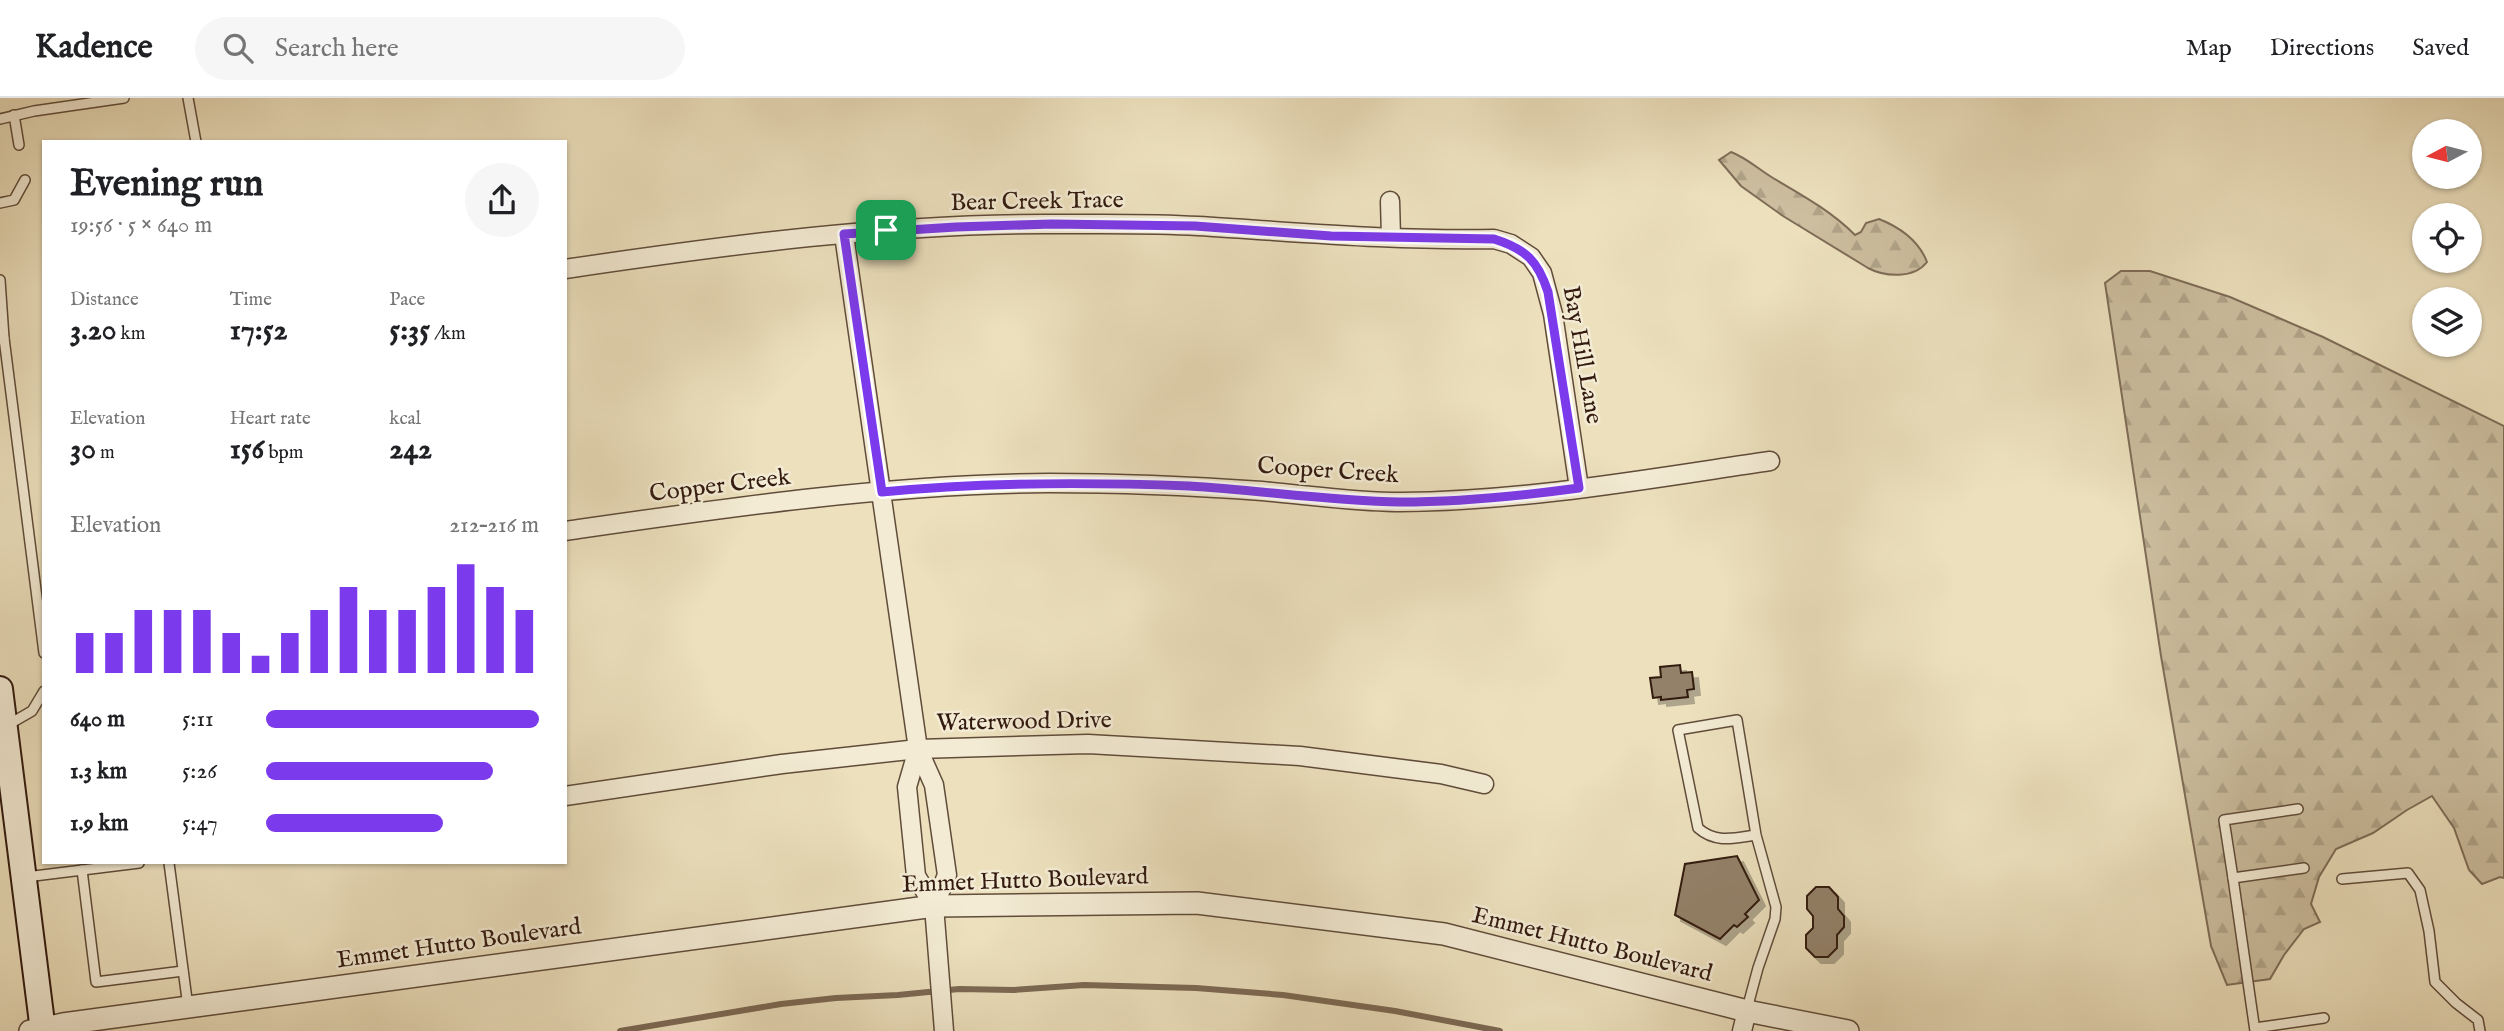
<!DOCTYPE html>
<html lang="en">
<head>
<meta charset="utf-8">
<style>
	:root { --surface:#fff; --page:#f6f6f6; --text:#202124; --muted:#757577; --line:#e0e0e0; --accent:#7c3aed }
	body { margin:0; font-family:"IM FELL English",serif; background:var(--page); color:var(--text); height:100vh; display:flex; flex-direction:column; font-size:26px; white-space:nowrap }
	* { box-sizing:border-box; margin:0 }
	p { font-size:23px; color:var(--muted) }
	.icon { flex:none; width:38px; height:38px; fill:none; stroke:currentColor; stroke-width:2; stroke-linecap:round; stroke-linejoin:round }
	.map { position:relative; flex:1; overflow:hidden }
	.drawer { position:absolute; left:42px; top:42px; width:525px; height:724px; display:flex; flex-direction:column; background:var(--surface); border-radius:0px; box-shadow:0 2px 5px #0004 }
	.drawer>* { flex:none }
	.needle { width:46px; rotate:263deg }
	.buttons { position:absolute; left:2412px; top:21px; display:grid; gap:14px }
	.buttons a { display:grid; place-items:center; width:70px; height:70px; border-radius:50%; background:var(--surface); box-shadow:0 2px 5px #0004; font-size:35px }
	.pin { position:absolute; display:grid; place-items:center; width:60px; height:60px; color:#fff; margin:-30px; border-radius:14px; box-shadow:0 4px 10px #0006 }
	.round { display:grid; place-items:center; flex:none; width:74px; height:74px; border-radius:37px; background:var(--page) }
	.head { display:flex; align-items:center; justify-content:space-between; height:119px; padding:0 28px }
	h1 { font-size:38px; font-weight:700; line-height:52px }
	.figures { display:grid; grid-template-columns:repeat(3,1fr); gap:10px; height:119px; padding:7px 28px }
	.figures div { display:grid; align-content:center }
	.figures b { font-size:30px; font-weight:700 }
	.figures small { font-size:19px; font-weight:400 }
	.figures p { font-size:19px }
	.chart { height:196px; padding:14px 28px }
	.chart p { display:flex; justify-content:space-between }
	.chart svg { width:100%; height:126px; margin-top:7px; stroke:var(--accent); stroke-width:6 }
	ul { padding:0 28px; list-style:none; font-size:23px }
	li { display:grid; grid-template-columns:112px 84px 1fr; align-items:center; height:52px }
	li i { height:18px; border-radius:9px; background:var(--accent) }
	header { display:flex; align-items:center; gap:42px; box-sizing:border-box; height:98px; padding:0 35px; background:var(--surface); border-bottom:2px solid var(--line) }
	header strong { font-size:33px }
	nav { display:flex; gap:38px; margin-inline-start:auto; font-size:24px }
	.search { width:490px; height:63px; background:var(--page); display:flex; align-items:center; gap:18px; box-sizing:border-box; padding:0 24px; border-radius:38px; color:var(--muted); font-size:26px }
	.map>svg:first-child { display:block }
</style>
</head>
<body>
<header>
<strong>Kadence</strong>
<div class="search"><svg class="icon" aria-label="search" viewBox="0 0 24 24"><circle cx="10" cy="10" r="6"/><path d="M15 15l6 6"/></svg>Search here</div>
<nav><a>Map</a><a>Directions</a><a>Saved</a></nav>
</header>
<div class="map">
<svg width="2504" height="933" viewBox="0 0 2504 933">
	<defs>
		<pattern id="forest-firs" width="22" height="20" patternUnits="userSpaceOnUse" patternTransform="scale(1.75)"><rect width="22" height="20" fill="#ccbe9f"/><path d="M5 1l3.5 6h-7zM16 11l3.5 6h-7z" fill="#b0a388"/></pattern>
		<filter id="shadow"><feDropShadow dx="6" dy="6" stdDeviation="0" flood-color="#0004"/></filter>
	</defs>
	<rect width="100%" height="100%" fill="#ece0bd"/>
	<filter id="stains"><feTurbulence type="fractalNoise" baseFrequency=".00286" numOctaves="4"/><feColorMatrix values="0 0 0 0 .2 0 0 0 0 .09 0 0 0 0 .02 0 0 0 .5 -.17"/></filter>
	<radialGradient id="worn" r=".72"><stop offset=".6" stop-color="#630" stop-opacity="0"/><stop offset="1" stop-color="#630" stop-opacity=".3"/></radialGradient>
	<g fill="url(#forest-firs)" stroke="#7f6c57" stroke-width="2">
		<path d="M1731,54C1747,60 1758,71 1773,80C1802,97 1831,113 1855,137L1861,134L1866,125L1879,121C1899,129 1919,143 1927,164C1914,181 1885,179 1868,170L1783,118L1741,88L1719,62Z"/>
		<path d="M2121,173H2150L2230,199L2323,239L2504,328V780L2500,779L2482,786L2469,772L2454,730L2432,698L2407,712L2373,735L2336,751L2319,779L2311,806L2320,824L2304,831L2284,857L2270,881L2227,887L2211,848L2161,558L2105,185Z"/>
	</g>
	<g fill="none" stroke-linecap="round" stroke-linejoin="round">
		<path stroke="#7c6954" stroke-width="6" d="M620,933L781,906L836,900L898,897L959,891L1014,892L1084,887L1196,890L1283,897L1395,913L1500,933"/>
	</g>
	<g fill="#938169" stroke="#321a0f" stroke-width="2" filter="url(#shadow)">
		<path d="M1680,567L1681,575L1692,574L1694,591L1687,592L1688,599L1661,602V599L1653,600L1650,580L1661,579L1660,569Z"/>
		<path d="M1737,758L1759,802L1745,816L1748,819L1737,829L1734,827L1720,841L1675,817L1685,766Z"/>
		<path d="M1816,789H1829L1838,799V811L1844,818V829L1837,837V850L1828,859H1815L1806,850V837L1813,830V818L1807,811V798Z"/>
	</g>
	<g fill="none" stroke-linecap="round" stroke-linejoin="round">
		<g stroke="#604c3a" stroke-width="12">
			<g id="service">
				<path d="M188,0L196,44"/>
				<path d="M14,17L19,47"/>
				<path d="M0,21L34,13L124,0"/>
				<path d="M0,105L14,102L25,82"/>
				<path d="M0,182L4,240L0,241"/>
				<path d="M4,240L44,555"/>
				<path d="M6,628L32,613L44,593"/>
				<path d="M169,765L188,909"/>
				<path d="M82,772L96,884L183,873"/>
				<path d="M26,779L139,765"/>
				<path d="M2233,780L2224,722L2298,711"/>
				<path d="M2342,781L2408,775L2420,792L2429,833L2435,884L2456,905L2478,922L2480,933"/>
				<path d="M1747,911L1758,870L1775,821L1776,809L1756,737L1737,622L1678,632L1698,730C1716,746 1735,740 1756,737"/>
				<path d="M2255,930L2324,920"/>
				<path d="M2255,933L2233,780L2304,770"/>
			</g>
		</g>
		<g stroke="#604c3a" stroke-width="21">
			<g id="minor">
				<path d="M1390,103L1391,139"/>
				<path d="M844,137L918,651L934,687L947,777L934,808"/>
				<path d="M565,171C727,147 891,125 1055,126C1103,126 1151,125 1198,128C1297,134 1395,143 1494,141L1511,146L1531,159L1542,175L1553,216L1579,390"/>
				<path d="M565,433C725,410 887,386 1049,385C1120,385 1191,388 1262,393C1308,397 1355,404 1401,404C1525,403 1648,381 1770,363"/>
				<path d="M918,651L907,689L916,778L934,808L944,933"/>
				<path d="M565,698L782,666L918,651L1088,646L1300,658L1441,676L1484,686"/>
				<path d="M1742,933L1747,913"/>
			</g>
		</g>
		<g stroke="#604c3a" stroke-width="24">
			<path id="tertiary" d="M30,933L63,926L934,808L1197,805L1444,836L1747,913L1848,933"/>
		</g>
		<g stroke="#321a0f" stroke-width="28">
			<path id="secondary" d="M0,591L43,933"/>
		</g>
		<use href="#service" stroke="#f3ebd4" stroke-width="9"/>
		<use href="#minor" stroke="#f3ebd4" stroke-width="18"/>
		<use href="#tertiary" stroke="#f3ebd4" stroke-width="21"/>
		<use href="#secondary" stroke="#f3ebd4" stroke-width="24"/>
	</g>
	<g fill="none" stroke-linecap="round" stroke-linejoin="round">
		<g stroke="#fff" stroke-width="14">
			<path id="route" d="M1052,126L1195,128L1331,138L1494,141C1526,151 1538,163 1548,194L1579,390C1520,398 1460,404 1400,404C1329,403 1259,392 1189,388C1086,384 984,384 882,394L844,136L956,129Z"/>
		</g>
		<use href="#route" stroke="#7c3aed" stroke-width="9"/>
	</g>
	<g text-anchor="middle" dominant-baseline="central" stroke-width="5" stroke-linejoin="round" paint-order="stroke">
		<g font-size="24" fill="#321a0f" stroke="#f3ebd4">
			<text transform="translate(1037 104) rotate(-1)">Bear Creek Trace</text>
			<text transform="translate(1582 257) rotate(80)">Bay Hill Lane</text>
			<text transform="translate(1328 373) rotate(4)">Cooper Creek</text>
			<text transform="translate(720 388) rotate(-7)">Copper Creek</text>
			<text transform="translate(1024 624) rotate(-1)">Waterwood Drive</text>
			<text transform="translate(1025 783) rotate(-2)">Emmet Hutto Boulevard</text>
			<text transform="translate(459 846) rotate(-8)">Emmet Hutto Boulevard</text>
			<text transform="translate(1592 847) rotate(14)">Emmet Hutto Boulevard</text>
		</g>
	</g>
	<rect width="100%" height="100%" filter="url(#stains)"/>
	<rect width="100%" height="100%" fill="url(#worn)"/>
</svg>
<div class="buttons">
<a><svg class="needle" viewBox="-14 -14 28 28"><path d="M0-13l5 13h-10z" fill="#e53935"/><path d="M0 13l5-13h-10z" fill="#757577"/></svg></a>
<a><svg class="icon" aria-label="locate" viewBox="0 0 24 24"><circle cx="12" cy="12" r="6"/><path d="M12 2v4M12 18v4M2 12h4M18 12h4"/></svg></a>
<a><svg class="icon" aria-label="layers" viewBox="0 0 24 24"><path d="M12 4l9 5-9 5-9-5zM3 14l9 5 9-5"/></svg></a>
</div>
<div class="pin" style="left:886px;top:132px;background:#1e9e55"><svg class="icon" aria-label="arrive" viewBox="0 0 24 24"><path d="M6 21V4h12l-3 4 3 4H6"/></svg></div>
<section class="drawer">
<div class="head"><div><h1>Evening run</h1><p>19:56 · 5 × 640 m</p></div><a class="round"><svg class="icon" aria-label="share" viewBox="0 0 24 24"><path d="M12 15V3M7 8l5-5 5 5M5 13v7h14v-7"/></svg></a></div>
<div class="figures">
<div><p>Distance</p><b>3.20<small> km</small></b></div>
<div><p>Time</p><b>17:52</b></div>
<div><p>Pace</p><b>5:35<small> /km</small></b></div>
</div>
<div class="figures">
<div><p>Elevation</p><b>30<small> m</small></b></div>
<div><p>Heart rate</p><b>156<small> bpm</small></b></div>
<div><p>kcal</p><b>242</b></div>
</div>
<div class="chart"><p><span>Elevation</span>212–216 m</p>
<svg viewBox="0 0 160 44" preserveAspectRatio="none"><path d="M5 44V30M15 44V30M25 44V22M35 44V22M45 44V22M55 44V30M65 44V38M75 44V30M85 44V22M95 44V14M105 44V22M115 44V22M125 44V14M135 44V6M145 44V14M155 44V22"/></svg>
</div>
<ul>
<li><b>640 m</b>5:11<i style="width:100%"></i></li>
<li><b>1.3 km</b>5:26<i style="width:83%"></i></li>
<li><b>1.9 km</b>5:47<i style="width:65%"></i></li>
</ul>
</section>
</div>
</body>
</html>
